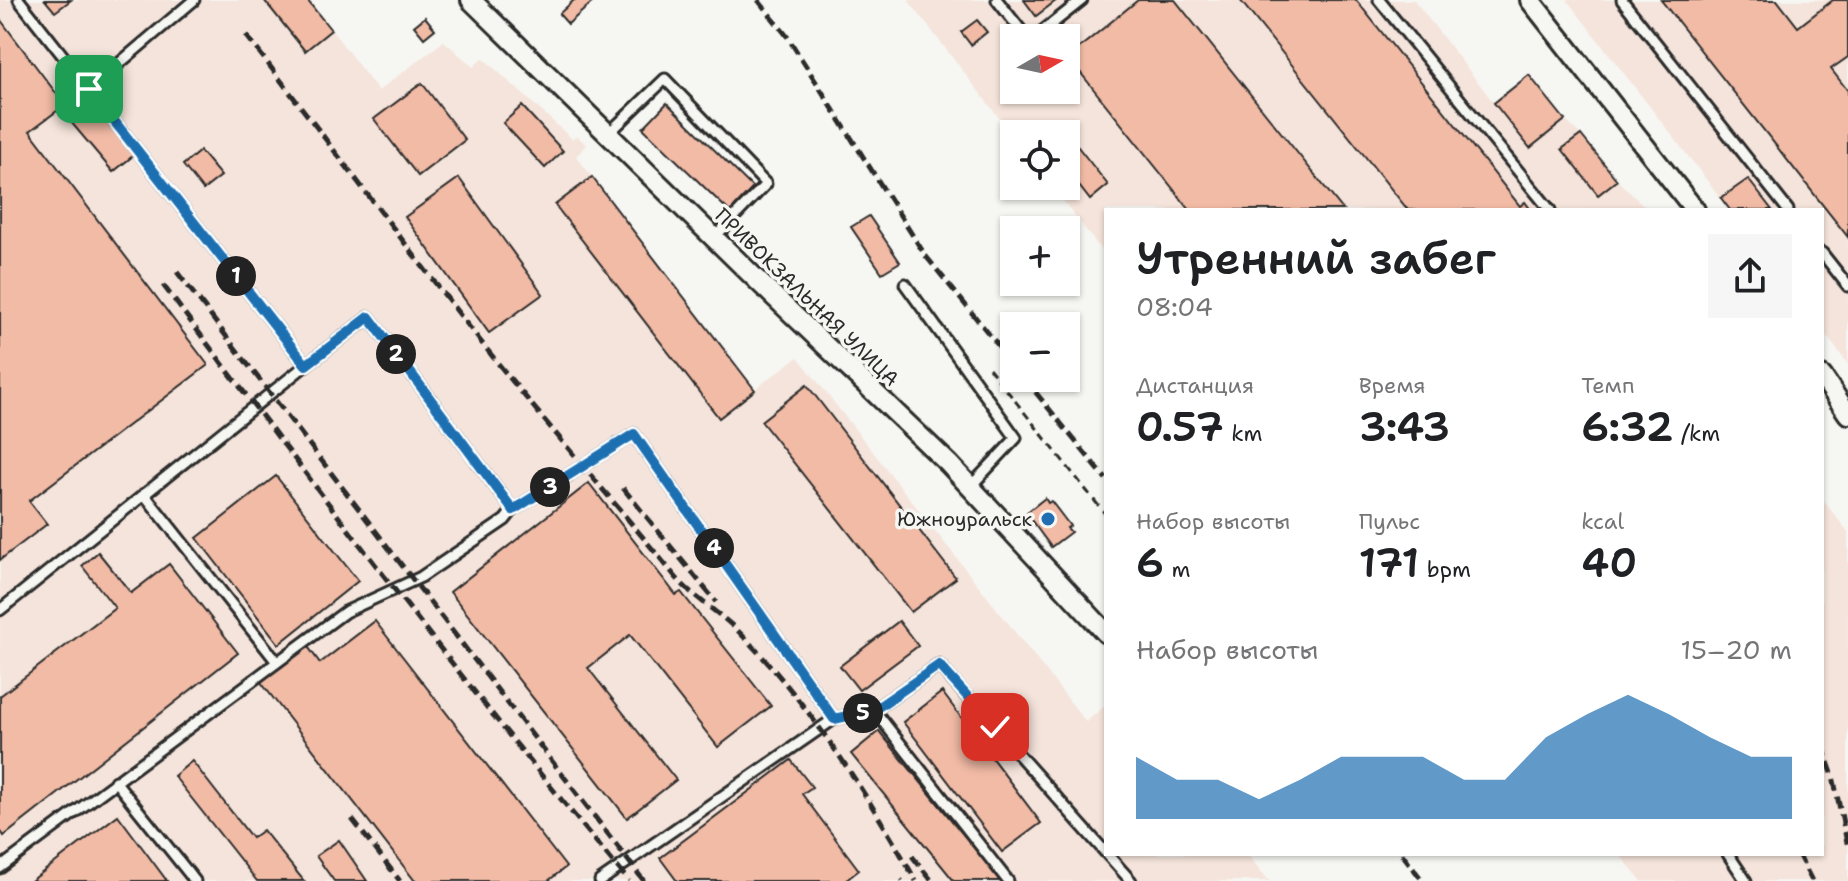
<!DOCTYPE html>
<html lang="ru">
<head>
<meta charset="utf-8">
<style>
	:root { --surface:#fff; --page:#f6f6f6; --text:#202124; --muted:#757577; --accent:#1f6fb2 }
	body { margin:0; font-family:"Shantell Sans",sans-serif; background:var(--page); color:var(--text); height:100vh; display:flex; flex-direction:column; font-size:30px; white-space:nowrap }
	* { box-sizing:border-box; margin:0 }
	p { font-size:26px; color:var(--muted) }
	.icon { flex:none; width:44px; height:44px; fill:none; stroke:currentColor; stroke-width:2; stroke-linecap:round; stroke-linejoin:round }
	.map { position:relative; flex:1; overflow:hidden }
	.side { position:absolute; left:1104px; top:208px; width:720px; height:648px; display:flex; flex-direction:column; background:var(--surface); border-radius:0px; box-shadow:0 2px 6px #0004 }
	.side>* { flex:none }
	.needle { width:52px; rotate:81deg }
	.buttons { position:absolute; left:1000px; top:24px; display:grid; gap:16px }
	.buttons a { display:grid; place-items:center; width:80px; height:80px; border-radius:0px; background:var(--surface); box-shadow:0 2px 6px #0004; font-size:40px }
	.pin { position:absolute; display:grid; place-items:center; width:68px; height:68px; color:#fff; margin:-34px; border-radius:16px; box-shadow:0 4px 12px #0006 }
	.km { position:absolute; width:40px; height:40px; margin:-20px; border-radius:50%; background:#222; color:#fff; font-size:22px; line-height:40px; text-align:center }
	.round { display:grid; place-items:center; flex:none; width:84px; height:84px; border-radius:0px; background:var(--page) }
	.head { display:flex; align-items:center; justify-content:space-between; height:136px; padding:0 32px }
	h1 { font-size:44px; font-weight:600; line-height:60px }
	.metrics { display:grid; grid-template-columns:repeat(3,1fr); gap:12px; height:136px; padding:8px 32px }
	.metrics div { display:grid; align-content:center }
	.metrics b { font-size:40px; font-weight:600 }
	.metrics small { font-size:22px; font-weight:400 }
	.metrics p { font-size:22px }
	.chart { height:224px; padding:16px 32px }
	.chart p { display:flex; justify-content:space-between }
	.chart svg { width:100%; height:144px; margin-top:8px; fill:var(--accent); opacity:.7 }
	.map>svg:first-child { display:block }
</style>
</head>
<body>
<div class="map">
<svg width="1848" height="881" viewBox="0 0 1848 881">
	<rect width="100%" height="100%" fill="#f6f6f2"/>
	<filter id="ink" filterUnits="userSpaceOnUse"><feTurbulence type="fractalNoise" baseFrequency=".0125" numOctaves="2"/><feDisplacementMap in="SourceGraphic" scale="16" xChannelSelector="R" yChannelSelector="G"/><feConvolveMatrix kernelMatrix="1 2 1 2 8 2 1 2 1" color-interpolation-filters="sRGB"/></filter>
	<g filter="url(#ink)">
		<g fill="#f5e4db" fill-rule="evenodd">
			<path d="M0,0H309L378,91L444,41L473,67L483,58L572,139L577,136L587,145L576,156L755,389L798,357L1086,722L1106,705V854H1247L1269,881H0Z"/>
			<path d="M908,0H1414L1494,103L1565,120L1581,135L1617,180L1648,210H1106V256L1052,186H1066V134H1014V137ZM1014,38H1066V90H1014Z"/>
			<path d="M1567,0H1848V364L1822,330V210H1730Z"/>
			<path d="M1822,499L1848,532V881H1642L1619,854H1822Z"/>
		</g>
		<g fill="#f2bba6" stroke="#2b2b2b" stroke-width="2">
			<path d="M45,0H71L55,12Z"/>
			<path d="M264,0H307L331,30L305,51Z"/>
			<path d="M574,0H595L568,24L559,14Z"/>
			<path d="M1024,0H1057L1036,16Z"/>
			<path d="M1138,0H1175L1343,210H1190L1068,57Z"/>
			<path d="M1240,0H1356L1520,206L1525,202L1531,210H1408Z"/>
			<path d="M1661,0H1777L1798,27L1833,0H1848V57L1831,69L1848,91V237Z"/>
			<path d="M425,17L435,29L424,38L414,26Z"/>
			<path d="M0,19L65,105L30,131L208,365L29,501L47,524L0,560Z"/>
			<path d="M977,20L987,32L971,45L961,32Z"/>
			<path d="M1529,75L1565,120L1530,148L1494,103Z"/>
			<path d="M422,83L465,140L418,176L374,119Z"/>
			<path d="M667,103L753,188L730,212L643,128Z"/>
			<path d="M91,104L134,155L113,172L70,121Z"/>
			<path d="M522,106L563,151L545,168L503,123Z"/>
			<path d="M1063,128L1108,185L1090,200L1066,169V134H1055Z"/>
			<path d="M1581,135L1617,180L1598,195L1562,149Z"/>
			<path d="M200,151L221,176L203,190L183,165Z"/>
			<path d="M592,177L755,390L719,418L555,205Z"/>
			<path d="M459,178L543,294L489,333L405,217Z"/>
			<path d="M1748,179L1772,210H1730L1721,198Z"/>
			<path d="M869,216L900,262L882,273L851,227Z"/>
			<path d="M807,385L956,578L911,612L761,421Z"/>
			<path d="M276,476L358,581L279,644L197,538Z"/>
			<path d="M589,483L676,595L681,592L771,706L718,747L630,635L588,668L676,780L627,818L450,592Z"/>
			<path d="M1045,498L1048,503L1051,501L1070,526L1067,528L1071,532L1051,547L1026,513Z"/>
			<path d="M98,552L131,593L169,564L238,653L4,836L0,830V696L115,608L82,566Z"/>
			<path d="M375,621L566,867L548,881H415L260,681L306,644L320,663Z"/>
			<path d="M899,621L918,646L859,690L840,666Z"/>
			<path d="M942,692L1041,823L1002,852L903,722Z"/>
			<path d="M879,731L1001,881H954L851,754Z"/>
			<path d="M791,760L812,787L802,794L859,870L845,881H677L660,858Z"/>
			<path d="M192,761L252,838L263,830L304,881H257L174,776Z"/>
			<path d="M118,815L167,881H31Z"/>
			<path d="M339,840L367,881H334L316,856Z"/>
		</g>
		<g fill="none" stroke-linecap="round" stroke-linejoin="round">
			<g stroke="#2b2b2b" stroke-width="15">
				<g id="service">
					<path d="M19,0L306,365L369,317L513,510L634,434L834,719L874,710L939,665L1106,853"/>
					<path d="M997,0L1027,38"/>
					<path d="M1379,0L1550,210"/>
					<path d="M1622,0L1788,210"/>
					<path d="M1034,38L1082,0"/>
					<path d="M89,89L194,0"/>
					<path d="M608,134L665,79L766,184L714,238"/>
					<path d="M1822,253L1848,286"/>
					<path d="M905,284L1016,438L970,487"/>
					<path d="M144,494L277,662"/>
					<path d="M0,610L306,365"/>
					<path d="M874,710L1008,881"/>
					<path d="M115,781L195,881"/>
					<path d="M1107,854L1131,881"/>
					<path d="M1728,854L1746,881"/>
					<path d="M0,868L345,612L421,577L505,520L513,510"/>
					<path d="M600,881L834,719"/>
				</g>
			</g>
			<g stroke="#2b2b2b" stroke-width="24">
				<g id="minor">
					<path d="M471,0L757,280L949,464L1106,633"/>
					<path d="M1530,0L1695,210"/>
					<path d="M1822,376L1848,414"/>
				</g>
			</g>
			<path stroke="#2b2b2b" stroke-width="3" stroke-dasharray="8 6" stroke-linecap="butt" d="M989,368L1106,515"/>
			<use href="#service" stroke="#f6f6f2" stroke-width="9"/>
			<use href="#minor" stroke="#f6f6f2" stroke-width="18"/>
			<g stroke="#2b2b2b" stroke-width="5" stroke-dasharray="12 6" stroke-linecap="butt">
				<path d="M758,0L787,36L925,255L1014,365"/>
				<path d="M246,35C322,134 397,234 474,333C538,415 608,494 674,575C693,598 721,613 742,635C812,707 867,794 916,881"/>
				<path d="M177,272L644,881"/>
				<path d="M163,285C315,486 466,688 629,881"/>
				<path d="M1024,378L1106,479"/>
				<path d="M623,488L716,602"/>
				<path d="M1822,745L1833,776L1848,847"/>
				<path d="M352,819L400,881"/>
				<path d="M1402,854L1423,881"/>
				<path d="M1798,854L1812,881"/>
				<path d="M912,856L932,881"/>
				<path d="M901,880L902,881"/>
			</g>
		</g>
	</g>
	<g fill="none" stroke-linecap="round" stroke-linejoin="round" filter="url(#ink)">
		<g stroke="#fff" stroke-width="16">
			<path id="route" d="M89,89L306,365L369,317L513,510L634,434L834,719L874,710L939,665L995,727"/>
		</g>
		<use href="#route" stroke="#1f6fb2" stroke-width="10"/>
	</g>
	<circle fill="#1f6fb2" stroke="#f6f6f2" stroke-width="3" cx="1048" cy="519" r="8"/>
	<g text-anchor="middle" dominant-baseline="central" stroke-width="7" stroke-linejoin="round" paint-order="stroke">
		<g font-size="20" fill="#2b2b2b" stroke="#f6f6f2">
			<text transform="translate(807 297) rotate(44)">ПРИВОКЗАЛЬНАЯ УЛИЦА</text>
		</g>
		<g font-size="20" fill="#2b2b2b" stroke="#f6f6f2" text-anchor="end">
			<text x="1032" y="519">Южноуральск</text>
		</g>
	</g>
</svg>
<div class="buttons">
<a><svg class="needle" viewBox="-14 -14 28 28"><path d="M0-13l5 13h-10z" fill="#e53935"/><path d="M0 13l5-13h-10z" fill="#757577"/></svg></a>
<a><svg class="icon" aria-label="locate" viewBox="0 0 24 24"><circle cx="12" cy="12" r="6"/><path d="M12 2v4M12 18v4M2 12h4M18 12h4"/></svg></a>
<a>+</a>
<a>−</a>
</div>
<div class="pin" style="left:89px;top:89px;background:#1e9e55"><svg class="icon" aria-label="arrive" viewBox="0 0 24 24"><path d="M6 21V4h12l-3 4 3 4H6"/></svg></div>
<div class="pin" style="left:995px;top:727px;background:#d93025"><svg class="icon" aria-label="check" viewBox="0 0 24 24"><path d="M5 12l5 5 9-10"/></svg></div>
<b class="km" style="left:236px;top:276px">1</b>
<b class="km" style="left:396px;top:354px">2</b>
<b class="km" style="left:550px;top:487px">3</b>
<b class="km" style="left:714px;top:548px">4</b>
<b class="km" style="left:863px;top:713px">5</b>
<section class="side">
<div class="head"><div><h1>Утренний забег</h1><p>08:04</p></div><a class="round"><svg class="icon" aria-label="share" viewBox="0 0 24 24"><path d="M12 15V3M7 8l5-5 5 5M5 13v7h14v-7"/></svg></a></div>
<div class="metrics">
<div><p>Дистанция</p><b>0.57<small> km</small></b></div>
<div><p>Время</p><b>3:43</b></div>
<div><p>Темп</p><b>6:32<small> /km</small></b></div>
</div>
<div class="metrics">
<div><p>Набор высоты</p><b>6<small> m</small></b></div>
<div><p>Пульс</p><b>171<small> bpm</small></b></div>
<div><p>kcal</p><b>40</b></div>
</div>
<div class="chart"><p><span>Набор высоты</span>15–20 m</p>
<svg viewBox="0 0 160 44" preserveAspectRatio="none"><path d="M0 44V25L10 32L20 32L30 38L40 32L50 25L60 25L70 25L80 32L90 32L100 19L110 12L120 6L130 12L140 19L150 25L160 25V44z"/></svg>
</div>
</section>
</div>
</body>
</html>
